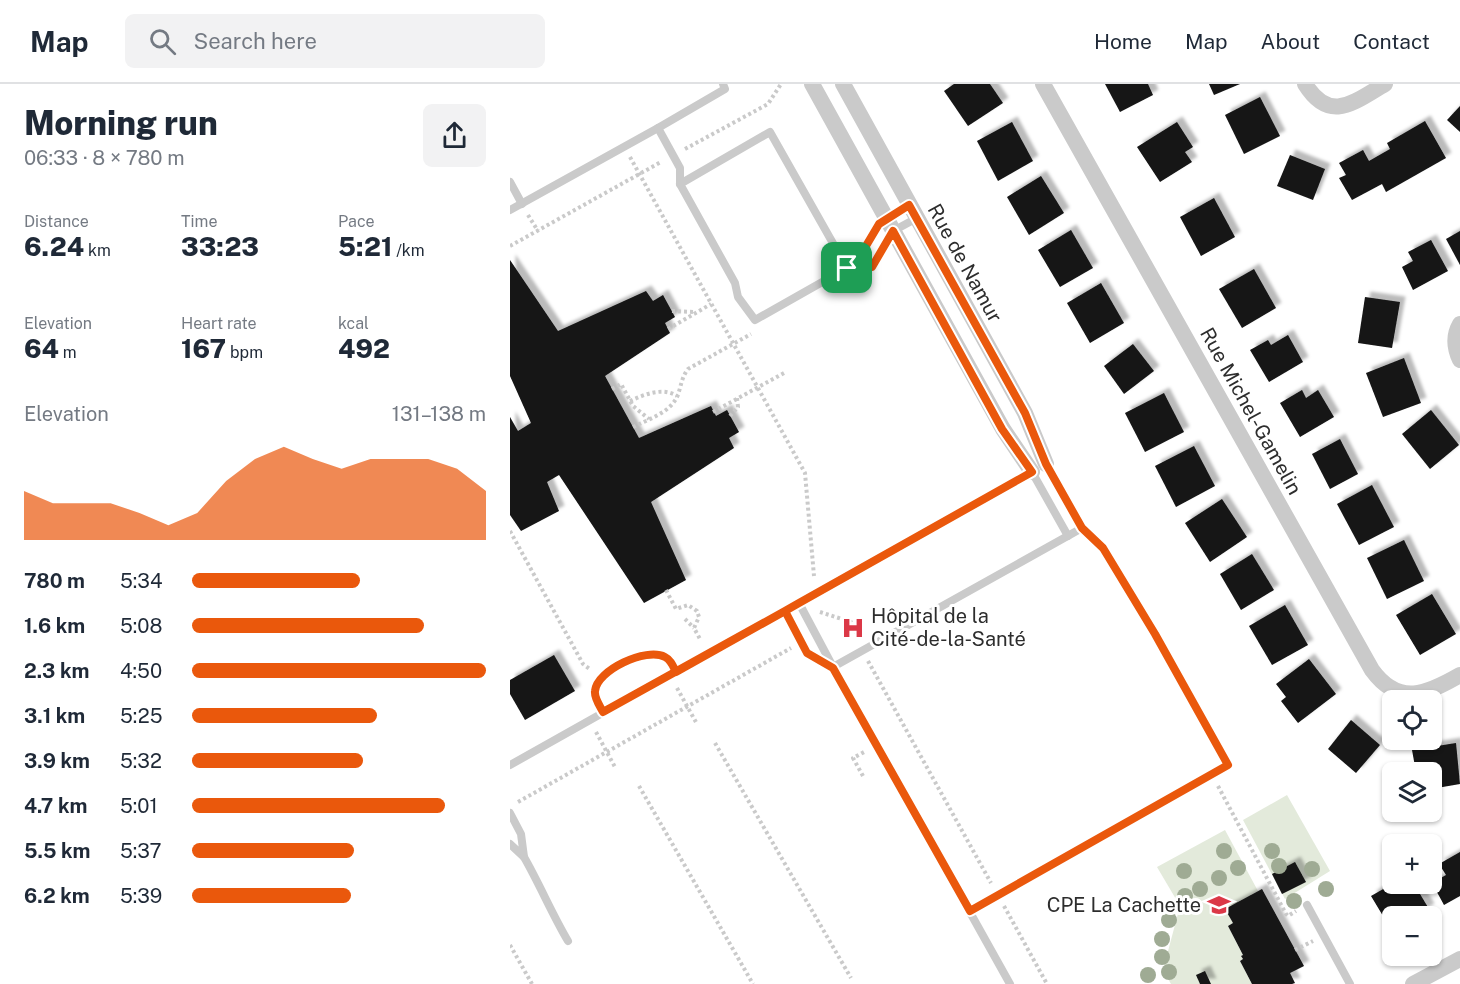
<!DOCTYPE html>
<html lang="en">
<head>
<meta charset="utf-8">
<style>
	:root { --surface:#fff; --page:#f2f2f3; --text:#1f2937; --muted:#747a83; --line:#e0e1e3; --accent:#ea580c }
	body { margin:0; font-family:"Public Sans",sans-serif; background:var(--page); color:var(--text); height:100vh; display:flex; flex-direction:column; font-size:22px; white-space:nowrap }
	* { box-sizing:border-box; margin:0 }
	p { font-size:20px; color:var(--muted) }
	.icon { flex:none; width:33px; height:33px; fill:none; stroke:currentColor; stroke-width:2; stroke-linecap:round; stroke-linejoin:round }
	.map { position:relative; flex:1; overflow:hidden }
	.panel { display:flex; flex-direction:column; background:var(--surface); width:510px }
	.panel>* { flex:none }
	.buttons { position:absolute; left:872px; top:606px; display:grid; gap:12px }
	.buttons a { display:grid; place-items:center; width:60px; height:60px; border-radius:9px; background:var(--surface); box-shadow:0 2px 4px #0004; font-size:30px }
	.pin { position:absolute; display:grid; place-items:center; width:51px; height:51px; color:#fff; margin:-26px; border-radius:12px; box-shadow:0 3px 9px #0006 }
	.round { display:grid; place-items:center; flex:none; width:63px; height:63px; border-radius:9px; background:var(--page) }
	.head { display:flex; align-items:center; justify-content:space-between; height:102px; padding:0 24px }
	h1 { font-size:33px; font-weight:800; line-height:45px }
	.stats { display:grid; grid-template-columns:repeat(3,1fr); gap:9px; height:102px; padding:6px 24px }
	.stats div { display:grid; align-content:center }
	.stats b { font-size:26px; font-weight:800 }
	.stats small { font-size:16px; font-weight:400 }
	.stats p { font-size:16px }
	.chart { height:168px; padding:12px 24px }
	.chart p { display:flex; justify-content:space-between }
	.chart svg { width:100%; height:108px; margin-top:6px; fill:var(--accent); opacity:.7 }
	ul { padding:0 24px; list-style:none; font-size:20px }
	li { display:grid; grid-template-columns:96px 72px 1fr; align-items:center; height:45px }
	li i { height:15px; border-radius:8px; background:var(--accent) }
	header { display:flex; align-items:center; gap:36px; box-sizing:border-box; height:84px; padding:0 30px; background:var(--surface); border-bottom:2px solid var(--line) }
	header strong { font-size:28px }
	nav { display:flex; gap:33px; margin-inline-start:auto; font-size:21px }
	.search { width:420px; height:54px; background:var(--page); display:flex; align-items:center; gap:15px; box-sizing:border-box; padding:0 21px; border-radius:9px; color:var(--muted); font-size:22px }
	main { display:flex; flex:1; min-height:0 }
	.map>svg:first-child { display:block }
</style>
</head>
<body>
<header>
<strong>Map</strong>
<div class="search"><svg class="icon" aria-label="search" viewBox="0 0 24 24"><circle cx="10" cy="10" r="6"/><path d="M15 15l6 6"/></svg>Search here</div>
<nav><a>Home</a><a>Map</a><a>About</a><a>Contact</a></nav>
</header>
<main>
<section class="panel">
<div class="head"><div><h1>Morning run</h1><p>06:33 · 8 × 780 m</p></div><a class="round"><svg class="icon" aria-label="share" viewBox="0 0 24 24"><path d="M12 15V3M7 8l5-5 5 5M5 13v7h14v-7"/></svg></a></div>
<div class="stats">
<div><p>Distance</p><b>6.24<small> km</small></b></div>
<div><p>Time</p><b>33:23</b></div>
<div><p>Pace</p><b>5:21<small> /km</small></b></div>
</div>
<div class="stats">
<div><p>Elevation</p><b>64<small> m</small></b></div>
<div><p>Heart rate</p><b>167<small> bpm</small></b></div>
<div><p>kcal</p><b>492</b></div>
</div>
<div class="chart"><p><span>Elevation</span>131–138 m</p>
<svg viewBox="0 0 160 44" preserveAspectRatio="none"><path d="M0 44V24L10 29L20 29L30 29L40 33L50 38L60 33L70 20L80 11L90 6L100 11L110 15L120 11L130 11L140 11L150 15L160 24V44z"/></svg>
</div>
<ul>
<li><b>780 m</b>5:34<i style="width:57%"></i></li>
<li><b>1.6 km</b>5:08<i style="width:79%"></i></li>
<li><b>2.3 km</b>4:50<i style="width:100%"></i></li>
<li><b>3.1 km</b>5:25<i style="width:63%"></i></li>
<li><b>3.9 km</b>5:32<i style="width:58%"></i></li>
<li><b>4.7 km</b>5:01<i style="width:86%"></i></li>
<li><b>5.5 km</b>5:37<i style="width:55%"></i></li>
<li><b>6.2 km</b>5:39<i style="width:54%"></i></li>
</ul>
</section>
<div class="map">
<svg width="950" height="900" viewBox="0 0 950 900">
	<defs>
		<filter id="shadow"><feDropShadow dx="5.5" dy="-5.5" stdDeviation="1.5" flood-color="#0004"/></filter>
	</defs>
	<rect width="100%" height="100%" fill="#fff"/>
	<g fill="#e3eadb">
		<path d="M777,711L820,787L775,815L733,736Z"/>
		<path d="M715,746L748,807L716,825L723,839L718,842L733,871L731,872L733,875L730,877L742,900H661L653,886L670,822L647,783Z"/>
	</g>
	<g fill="#141414" filter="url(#shadow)">
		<path d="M444,0H480L493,19L458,42L434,7Z"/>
		<path d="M595,0H638L643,11L610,28Z"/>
		<path d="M699,0H730L704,11Z"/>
		<path d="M750,13L770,52L734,70L715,31Z"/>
		<path d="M950,22V48L937,36Z"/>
		<path d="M915,37L936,74L876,108L872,100L842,116L829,94L836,91L829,79L853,66L859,77L880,65L877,59Z"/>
		<path d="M502,38L523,77L488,97L467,57Z"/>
		<path d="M667,38L683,63L675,68L682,78L650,98L627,63Z"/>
		<path d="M780,71L815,85L803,116L767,102Z"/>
		<path d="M531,92L554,129L519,151L497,113Z"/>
		<path d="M704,114L725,153L691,172L670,133Z"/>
		<path d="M561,146L583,184L550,203L528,166Z"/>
		<path d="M950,147V181L936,155Z"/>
		<path d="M921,156L938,187L903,206L892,183L903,177L898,168Z"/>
		<path d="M0,176L48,247L136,207L143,217L153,211L165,233L155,239L160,249L95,292L129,354L201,322L206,332L217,326L229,348L219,354L224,364L141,418L176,496L134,519L49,391L37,398L49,427L11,447L0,431V333L8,347L21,339L0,292Z"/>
		<path d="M744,185L766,224L732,244L709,205Z"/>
		<path d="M591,199L614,239L580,259L557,219Z"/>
		<path d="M855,213L890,218L882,264L848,259Z"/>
		<path d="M778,251L793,278L759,298L740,266L758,256L761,261Z"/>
		<path d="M623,260L644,287L614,310L594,282Z"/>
		<path d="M894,274L911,319L873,333L856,289Z"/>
		<path d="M792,306L796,314L808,306L824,333L790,353L770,319Z"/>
		<path d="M654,309L674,348L635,368L615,329Z"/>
		<path d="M921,326L949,361L920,385L892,350Z"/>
		<path d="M830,355L848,390L820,405L802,370Z"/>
		<path d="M684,362L705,402L666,423L645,382Z"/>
		<path d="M862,401L884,443L849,461L827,420Z"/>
		<path d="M712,415L737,453L700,478L675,439Z"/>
		<path d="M894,456L914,497L877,515L857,474Z"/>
		<path d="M742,470L764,506L731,526L710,490Z"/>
		<path d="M922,510L946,550L910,571L886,531Z"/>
		<path d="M775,521L798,561L762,581L739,542Z"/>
		<path d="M44,571L65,607L15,636L0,610V596Z"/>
		<path d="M799,575L826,610L788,639L771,617L776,613L766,600Z"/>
		<path d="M841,636L870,661L846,689L818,665Z"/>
		<path d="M946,659L950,700L921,705V688H906L902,666Z"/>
		<path d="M950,768V812L934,821L922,799L936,791L929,780Z"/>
		<path d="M785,778L796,798L772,810L762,790Z"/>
		<path d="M882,800H904L919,825L906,832H882V847L861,812Z"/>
		<path d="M752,805L794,882L780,889L785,899L782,900H742L730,877L733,875L731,872L733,871L718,842L723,839L715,825Z"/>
		<path d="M695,887L701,900H690L686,891Z"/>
	</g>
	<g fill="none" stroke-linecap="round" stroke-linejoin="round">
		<g stroke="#cacaca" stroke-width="4" stroke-dasharray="3 3" stroke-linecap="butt">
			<path d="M175,65L258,20L271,0"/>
			<path d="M120,73L295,389L304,492"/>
			<path d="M18,131L28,147"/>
			<path d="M0,162L151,78"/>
			<path d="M162,227L185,228"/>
			<path d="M158,245L201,220"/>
			<path d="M102,305L111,300L123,322L139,335"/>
			<path d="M120,317C135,310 153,303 167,312"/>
			<path d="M203,328L274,289"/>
			<path d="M220,332L228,323L227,314"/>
			<path d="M123,343C139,335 159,329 167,313C171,304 171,294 178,285L241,250"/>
			<path d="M0,447L73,580L81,586"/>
			<path d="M156,506L166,525L178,521L187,527L189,533L184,544L190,555"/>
			<path d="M310,528L341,538L349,554"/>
			<path d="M175,535L184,544"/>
			<path d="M358,577L481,799"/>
			<path d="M167,604L187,640"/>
			<path d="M86,648L106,685"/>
			<path d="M205,659L341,894"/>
			<path d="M353,692L343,674L356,667"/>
			<path d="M129,702L243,900"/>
			<path d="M708,702L776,830L778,832L786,827"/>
			<path d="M8,718L281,564"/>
			<path d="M494,822L537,900"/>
			<path d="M0,861L22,900"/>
			<path d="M785,866L803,857"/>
		</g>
		<g stroke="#cacaca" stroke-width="8">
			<path d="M148,44L170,84V100"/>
			<path d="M0,98L12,120"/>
			<path d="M0,126L148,44L215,5L213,0"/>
			<path d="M337,184L260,48L170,100L225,199L228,213L245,236L337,184L350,172L369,140L399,121"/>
			<path d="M337,184L362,183L383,147L407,134"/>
			<path d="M536,380L572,444"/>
			<path d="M522,388L558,452"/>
			<path d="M289,519L323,583L500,900"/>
			<path d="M275,527L297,569L323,583"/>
			<path d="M323,583L572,444L593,464L645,550L718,681L460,827"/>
			<path d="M93,628L85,612L88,596C94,590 101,587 108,582C131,569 151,560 166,588"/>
			<path d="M0,681L525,386"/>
			<path d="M0,729L11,750L14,773L0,760"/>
			<path d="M14,773C30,801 42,830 58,857"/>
			<path d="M797,821L840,900"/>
		</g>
		<g stroke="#cacaca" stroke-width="16">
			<path d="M302,0L493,345L522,388"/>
			<path d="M333,0L515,329L536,380"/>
			<path d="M533,0L862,586C889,623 917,610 950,591"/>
			<path d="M795,0C820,40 844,18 875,0"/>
			<path d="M950,240C943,252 944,263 950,276"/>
			<path d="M903,900L950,875"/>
		</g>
	</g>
	<g fill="#9fab94">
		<circle cx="714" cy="767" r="8"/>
		<circle cx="762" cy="767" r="8"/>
		<circle cx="769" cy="782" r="8"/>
		<circle cx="728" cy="784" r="8"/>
		<circle cx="802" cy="785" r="8"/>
		<circle cx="674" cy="787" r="8"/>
		<circle cx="709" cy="794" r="8"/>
		<circle cx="690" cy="805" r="8"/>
		<circle cx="816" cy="805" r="8"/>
		<circle cx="675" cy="812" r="8"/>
		<circle cx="784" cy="817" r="8"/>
		<circle cx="659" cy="836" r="8"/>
		<circle cx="652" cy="855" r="8"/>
		<circle cx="652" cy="873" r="8"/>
		<circle cx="659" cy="888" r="8"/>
		<circle cx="638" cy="891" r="8"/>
	</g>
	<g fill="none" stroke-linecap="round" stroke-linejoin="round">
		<g stroke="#fff" stroke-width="12">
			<path id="route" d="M337,184L362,183L383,147L492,345L522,388L289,519L275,527L166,588C163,582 161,576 155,573C136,563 87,586 85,607C84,614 90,622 93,628L275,527L297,569L323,584L460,827L718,681L645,550L593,464L572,444L536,380L515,329L399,121L369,140L350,172L337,184"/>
		</g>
		<use href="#route" stroke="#ea580c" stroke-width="8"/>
	</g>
	<defs>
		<g id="hospital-bare" transform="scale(1.8)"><path d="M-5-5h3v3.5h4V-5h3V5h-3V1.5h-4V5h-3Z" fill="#db3847" stroke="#fff" stroke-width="2.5" paint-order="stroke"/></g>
		<g id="school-bare" transform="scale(1.8)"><path d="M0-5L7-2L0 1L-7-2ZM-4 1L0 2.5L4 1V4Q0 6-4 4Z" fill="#db3847" stroke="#fff" stroke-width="2.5" paint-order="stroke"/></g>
	</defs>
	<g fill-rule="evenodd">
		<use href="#hospital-bare" x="343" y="544"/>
		<use href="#school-bare" x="709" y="821"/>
	</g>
	<g text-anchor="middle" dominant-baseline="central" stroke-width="6" stroke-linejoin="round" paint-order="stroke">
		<g font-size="20" fill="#2d2d2d" stroke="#fff">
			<text transform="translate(455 179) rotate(61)">Rue de Namur</text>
			<text transform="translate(741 327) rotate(61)">Rue Michel-Gamelin</text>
		</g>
		<g font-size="20" fill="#2d2d2d" stroke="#fff" text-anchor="start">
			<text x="361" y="532">Hôpital de la<tspan x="361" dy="23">Cité-de-la-Santé</tspan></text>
			<text x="691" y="821" text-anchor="end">CPE La Cachette</text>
		</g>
	</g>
</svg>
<div class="buttons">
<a><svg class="icon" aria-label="locate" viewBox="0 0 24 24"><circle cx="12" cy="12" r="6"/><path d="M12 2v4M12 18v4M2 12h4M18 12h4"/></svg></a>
<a><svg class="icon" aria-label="layers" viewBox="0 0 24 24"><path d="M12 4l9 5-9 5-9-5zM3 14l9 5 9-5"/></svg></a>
<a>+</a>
<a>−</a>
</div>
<div class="pin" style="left:337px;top:184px;background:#1e9e55"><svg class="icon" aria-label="arrive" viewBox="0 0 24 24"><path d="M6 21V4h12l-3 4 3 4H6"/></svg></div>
</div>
</main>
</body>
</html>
